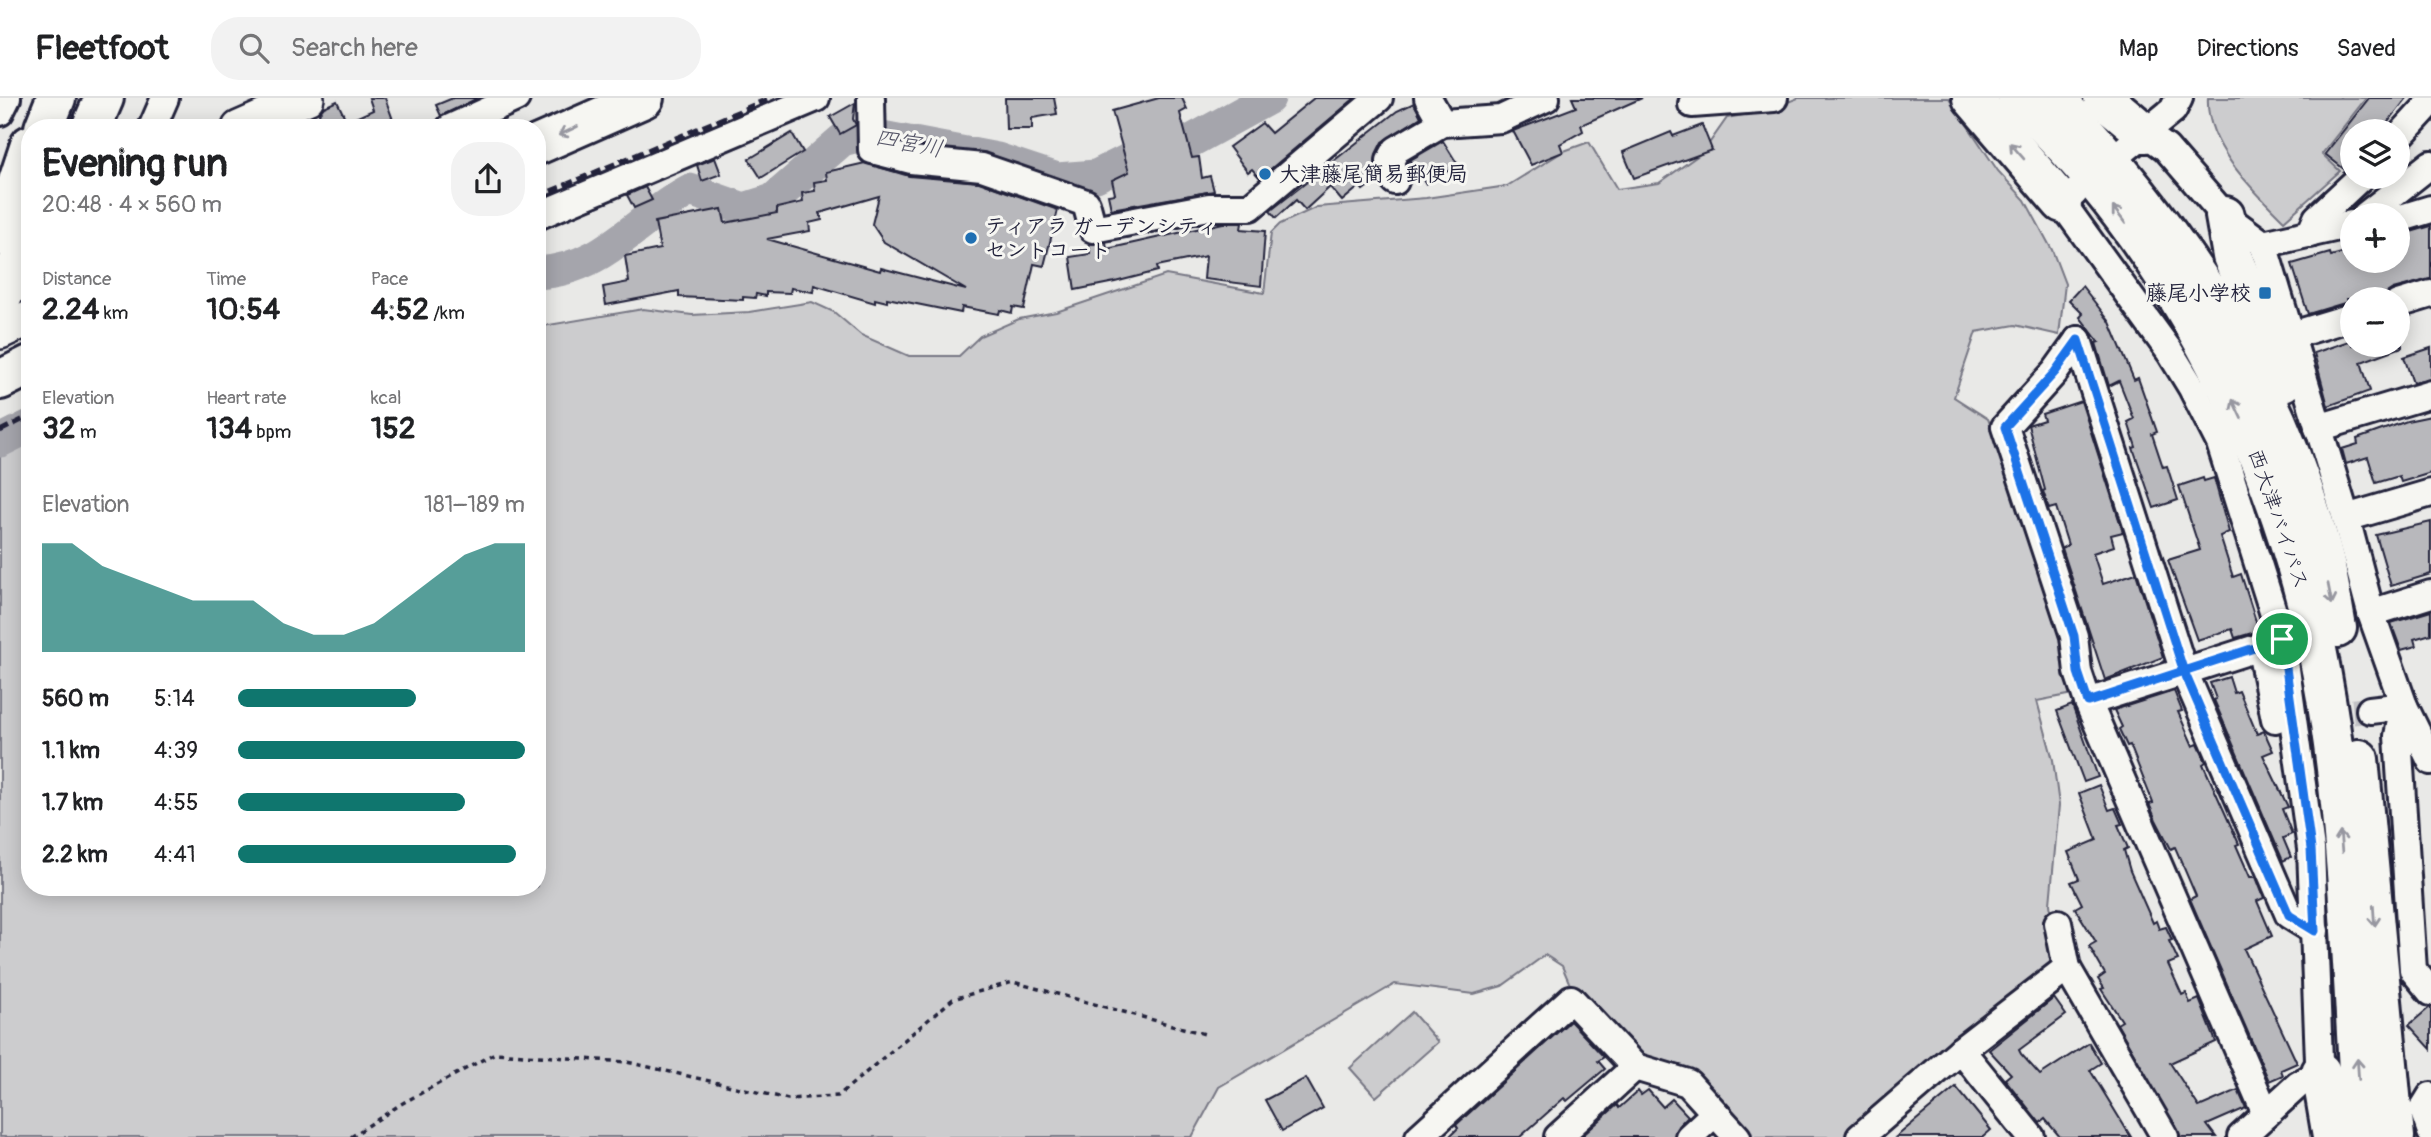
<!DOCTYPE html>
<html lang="en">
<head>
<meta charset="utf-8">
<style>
	:root { --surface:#fff; --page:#f2f2f2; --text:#202124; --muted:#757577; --line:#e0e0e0; --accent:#0f766e }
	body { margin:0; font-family:Pangolin,"Klee One",sans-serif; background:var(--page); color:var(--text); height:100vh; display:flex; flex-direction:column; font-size:26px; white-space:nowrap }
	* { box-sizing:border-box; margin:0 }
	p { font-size:23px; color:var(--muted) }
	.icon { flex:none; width:38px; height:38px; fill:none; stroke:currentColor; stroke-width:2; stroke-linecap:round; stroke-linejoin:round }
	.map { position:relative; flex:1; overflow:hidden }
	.details { position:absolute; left:21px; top:21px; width:525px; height:777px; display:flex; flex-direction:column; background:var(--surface); border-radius:28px; box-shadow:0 4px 18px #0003 }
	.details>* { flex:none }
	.controls { position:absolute; left:2340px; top:21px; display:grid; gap:14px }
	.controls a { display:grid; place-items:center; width:70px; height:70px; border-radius:50%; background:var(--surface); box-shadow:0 4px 18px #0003; font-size:35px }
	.pin { position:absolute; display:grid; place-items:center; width:60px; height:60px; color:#fff; margin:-30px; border:4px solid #fff; border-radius:50%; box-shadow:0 2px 7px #0007 }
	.round { display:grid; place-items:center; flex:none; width:74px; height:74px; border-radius:28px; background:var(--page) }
	.overview { display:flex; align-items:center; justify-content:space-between; height:119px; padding:0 21px }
	h1 { font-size:38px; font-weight:800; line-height:52px }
	.metrics { display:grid; grid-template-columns:repeat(3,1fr); gap:10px; height:119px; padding:7px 21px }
	.metrics div { display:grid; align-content:center }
	.metrics b { font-size:30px; font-weight:800 }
	.metrics small { font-size:19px; font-weight:400 }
	.metrics p { font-size:19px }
	.chart { height:196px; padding:14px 21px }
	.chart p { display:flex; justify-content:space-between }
	.chart svg { width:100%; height:126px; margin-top:7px; fill:var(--accent); opacity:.7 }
	ul { padding:0 21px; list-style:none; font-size:23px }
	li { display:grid; grid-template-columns:112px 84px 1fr; align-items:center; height:52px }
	li i { height:18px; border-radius:9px; background:var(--accent) }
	header { display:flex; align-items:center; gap:42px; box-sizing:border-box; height:98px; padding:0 35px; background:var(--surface); border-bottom:2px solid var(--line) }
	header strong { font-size:33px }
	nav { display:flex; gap:38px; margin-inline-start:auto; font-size:24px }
	.search { width:490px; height:63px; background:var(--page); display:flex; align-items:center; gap:18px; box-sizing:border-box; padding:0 24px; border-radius:28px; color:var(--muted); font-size:26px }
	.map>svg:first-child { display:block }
</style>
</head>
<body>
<header>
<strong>Fleetfoot</strong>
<div class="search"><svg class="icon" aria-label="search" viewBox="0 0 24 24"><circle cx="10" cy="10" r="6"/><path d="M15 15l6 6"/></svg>Search here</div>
<nav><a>Map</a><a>Directions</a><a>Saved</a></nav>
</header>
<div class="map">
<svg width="2431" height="1039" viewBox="0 0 2431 1039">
	<rect width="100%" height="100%" fill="#e9e9e7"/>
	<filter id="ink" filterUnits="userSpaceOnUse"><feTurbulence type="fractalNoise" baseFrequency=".0143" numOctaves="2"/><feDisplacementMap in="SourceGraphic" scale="14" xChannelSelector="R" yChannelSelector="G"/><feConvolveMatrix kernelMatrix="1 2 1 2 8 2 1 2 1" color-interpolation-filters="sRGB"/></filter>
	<g filter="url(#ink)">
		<g fill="#ccccce" stroke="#777784" stroke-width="2">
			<path d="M1798,0H1949L1998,73L2025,102L2052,152L2065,186L2059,237L2015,227L1976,234L1954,299L1988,321L2038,447L2059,512L2073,596L2037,603L2053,662L2059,707L2050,806L2058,866L1847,1039H1744L1636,962L1571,889L1562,868L1545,857L1502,888L1474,896L1395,886L1219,989L1192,1039H0V351L30,340V789H537V229L643,211L692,217L749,214L812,204L834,214L861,237L909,258H959L980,238L1019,221L1056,214L1166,177L1264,195L1271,135L1280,126L1317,109L1426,100L1507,88L1564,53L1589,44L1617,91L1659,85L1703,54L1727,20L1765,13Z"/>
			<path d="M2208,0H2366L2322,56L2340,73L2284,123C2254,93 2205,47 2208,0Z"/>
			<path d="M1412,914L1438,944L1376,999L1350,970Z"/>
		</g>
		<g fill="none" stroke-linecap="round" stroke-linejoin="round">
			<g stroke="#a5a5ac" stroke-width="33">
				<path d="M537,175C604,172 637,120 690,92L744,111L773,102L842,42L866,36L997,61L1057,81L1096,78L1128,62L1180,49L1269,0"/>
				<path d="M0,343L30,328"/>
			</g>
		</g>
		<g fill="#b8b8bc" stroke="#22223b" stroke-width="2" fill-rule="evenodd">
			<path d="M369,0H385L393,22L371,30H325L319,15L324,9L337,3L347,24L373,12Z"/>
			<path d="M453,0H478L441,18L436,7Z"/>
			<path d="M1005,0H1054L1057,16L1032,20V31H1006Z"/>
			<path d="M1159,0H1182L1187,11L1180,15L1192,60L1199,59L1202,80L1210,78L1214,93L1111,111L1108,97L1115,96L1112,82L1129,74L1112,13Z"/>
			<path d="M1314,0H1355L1260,80L1252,71L1248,74L1229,49L1262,25L1271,35Z"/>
			<path d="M1572,0H1642L1581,27L1583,33L1560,46L1563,54L1531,67L1513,33L1576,9Z"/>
			<path d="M2369,0H2407L2381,33H2352V66L2345,72L2325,56Z"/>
			<path d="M855,5L853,21L856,27L840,36L830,19Z"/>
			<path d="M1414,5L1421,19L1382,44L1376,56L1375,83L1363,92L1360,88L1342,103L1330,89L1305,112L1296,102L1276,120L1270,113L1397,13Z"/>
			<path d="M1702,27L1712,52L1634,80L1623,54L1671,34L1673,38Z"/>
			<path d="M792,35L803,54L761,80L749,61Z"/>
			<path d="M1443,43L1458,67L1426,86L1411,63L1407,64Z"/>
			<path d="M715,60L721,76L702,83L697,67Z"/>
			<path d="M865,65L909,78L979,84L1058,112L1044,168L1034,166L1024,211L1013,209L1012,215L1000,212L999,216L962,209L961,215L887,200V204L875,201V205L814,187L813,194L791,190L790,195L766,194V198L756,196L755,200L743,199V202L679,199V193L606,207L603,189L629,184L625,158L660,151L655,124L722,111L725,125L777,115V110L803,104L802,95L815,93L814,84L827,82L826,74ZM879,98L872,126L884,144L966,192L881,170L880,173L767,141L810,133L809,125L822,122L820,115Z"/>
			<path d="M645,89L652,102L634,110L627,97Z"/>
			<path d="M1223,125H1242L1241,131L1265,133L1261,188L1204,181L1206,158L1157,168L1158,173L1115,184L1075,192L1070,159L1090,156L1089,146L1106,144L1107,151Z"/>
			<path d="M2431,128V181L2393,191L2377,201H2347L2348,204L2308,216L2292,166L2330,155L2331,158L2352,152V163H2398V143L2408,139L2407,135Z"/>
			<path d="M2082,188L2110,224L2134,282L2138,280L2157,334L2152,336L2163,369L2167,368L2178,402L2154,410L2133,350L2136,349L2128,324L2134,321L2119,283L2109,288L2096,245L2099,244L2080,219L2083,216L2069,202Z"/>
			<path d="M2352,242V247H2402V249L2361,264L2370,293L2328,308L2314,255Z"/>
			<path d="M2431,250V281L2413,285L2404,259Z"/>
			<path d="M2081,303L2123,434L2111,437L2114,448L2093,455L2103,486L2136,475L2163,559L2105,582L2062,450L2068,447L2056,409L2049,411L2043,393L2045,392L2028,327L2044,322L2042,316Z"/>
			<path d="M2431,318V375L2401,384L2399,378L2376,385L2368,359L2346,366L2342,351L2358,346L2357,341L2407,323Z"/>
			<path d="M2203,380L2204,383L2214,380L2229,434L2220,438L2233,479L2241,476L2259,533L2235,540L2232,531L2197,542L2168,462L2200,452L2179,388Z"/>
			<path d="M2431,424V476L2391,488L2376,437Z"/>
			<path d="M2431,513V536L2414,541L2416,548L2401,552L2391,525Z"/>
			<path d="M2229,579L2234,595L2239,593L2257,636L2264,633L2273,653L2263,657L2288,709L2282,711L2292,736L2283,740L2291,759L2283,763L2214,602L2216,601L2210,585Z"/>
			<path d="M2174,593L2182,613L2178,614L2193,648L2198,646L2206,664L2203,666L2239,746L2236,747L2250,779H2256L2264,800L2257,803L2272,838L2244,851L2297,965L2281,972L2283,977L2269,983L2190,801L2196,798L2175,749L2171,751L2156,722L2149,706L2153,705L2130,647L2127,648L2119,631L2122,629L2114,612Z"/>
			<path d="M2072,607L2098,679L2084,684L2057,613Z"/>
			<path d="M2099,687L2109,712L2115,710L2122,726L2118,727L2128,750L2124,752L2130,773L2153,825L2156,823L2159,831L2166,829L2172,842L2169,843L2178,862L2168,866L2182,897L2186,895L2190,905L2199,901L2216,944L2170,965L2199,1009L2238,992L2246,1010L2207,1027L2216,1039H2181L2117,926L2122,923L2101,891L2104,890L2098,881L2105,876L2089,848L2096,844L2075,810L2082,806L2071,784L2079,781L2068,754L2097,742L2079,695Z"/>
			<path d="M2054,900L2066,917L2019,952L2021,956L2040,977L2089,945L2101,965L2090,972L2131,1039H2060L2045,1021L2040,1025L2005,981L2011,976L1989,952Z"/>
			<path d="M2430,909H2431V951L2409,927Z"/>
			<path d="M1570,923L1604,959L1598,963L1605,971L1567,1003L1564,1000L1520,1039H1449L1458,1030L1456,1027Z"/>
			<path d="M1306,980L1323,1010L1282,1033L1265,1002Z"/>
			<path d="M1956,989L1991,1032L1983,1039H1896Z"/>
			<path d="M1648,992L1663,1009L1672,1001L1688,1018L1678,1028L1674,1039H1581L1617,1007L1619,1010L1638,993L1641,997Z"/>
		</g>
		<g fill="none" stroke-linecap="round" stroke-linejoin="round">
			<path stroke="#c1c1c5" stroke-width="26" stroke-dasharray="26 13" stroke-linecap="butt" d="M2275,621L2370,612"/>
			<g stroke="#22223b" stroke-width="32">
				<g id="minor">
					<path d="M871,0L872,52L911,62L982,69L1086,105L1093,131L1209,109H1250L1379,0"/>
					<path d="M1428,0L1442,25L1501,21L1546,0"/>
					<path d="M1692,6L1774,0"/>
					<path d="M0,14L7,0"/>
					<path d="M152,30L165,0"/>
					<path d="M450,30L516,0"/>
					<path d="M2145,35L2166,50L2225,118L2263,146L2346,420L2371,515L2404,608L2431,663"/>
					<path d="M2398,40L2431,4"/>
					<path d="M2124,52L2173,12L2179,0"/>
					<path d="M1395,83L1390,63L1396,52L1442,25"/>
					<path d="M2074,95L2062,105L2170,254L2192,290L2220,345L2282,542L2311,751L2320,989"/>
					<path d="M2366,117L2431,66"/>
					<path d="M537,118L816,0"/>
					<path d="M2398,121L2431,111"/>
					<path d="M2310,136L2317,120L2361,79"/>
					<path d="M2263,146L2352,126"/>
					<path d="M2398,206L2431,196"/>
					<path d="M2289,238L2352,219"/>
					<path d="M2078,242L2055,274L2005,329L2074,538L2078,574L2088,604L2266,1016"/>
					<path d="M2078,242L2183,571L2289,817L2315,833"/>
					<path d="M2318,330L2431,296"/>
					<path d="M2346,420L2431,395"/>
					<path d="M2371,515L2431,496"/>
					<path d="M2260,548L2275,621"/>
					<path d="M2088,604L2282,542"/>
					<path d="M2370,612L2404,608L2398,638L2413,872L2431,894"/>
					<path d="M2058,825L2067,870"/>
					<path d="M1961,952L2031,1039"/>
					<path d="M2431,998L2423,1011L2431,1034"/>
					<path d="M1419,1039L1571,901L1635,969L1688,985L1737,1039"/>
					<path d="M1558,1039L1635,969"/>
					<path d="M1689,1039L1715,1015"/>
					<path d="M1860,1039L1961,952L2067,870L2165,1039"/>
					<path d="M2241,1039L2298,987L2321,974"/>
				</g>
			</g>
			<g stroke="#22223b" stroke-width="38">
				<g id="major">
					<path d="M239,30L307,0"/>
					<path d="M0,234L30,220"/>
				</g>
			</g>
			<g stroke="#22223b" stroke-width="44">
				<g id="highway">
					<path d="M1972,0L2062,105"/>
					<path d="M2017,0C2155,130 2252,306 2302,488C2349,662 2350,860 2362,1039"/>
					<path d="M2055,0C2177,131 2273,272 2320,446C2328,473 2332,502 2337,530"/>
					<path d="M2103,0L2145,35"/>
					<path d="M44,30L56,0"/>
					<path d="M91,30L104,0"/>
					<path d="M537,47L644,0"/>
					<path d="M2225,118L2232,158L2283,284"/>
					<path d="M0,138L30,47"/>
					<path d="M0,204L30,139"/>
					<path d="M0,282L30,267"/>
					<path d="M2359,661L2395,1039"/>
					<path d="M2321,974L2332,1039"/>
				</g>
			</g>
			<path stroke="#22223b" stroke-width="3.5" stroke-dasharray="5 5" stroke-linecap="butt" d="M351,1039L401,1006L495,955L627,964L788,1001L838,998L953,901L1013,884L1205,936"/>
			<use href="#minor" stroke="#f6f6f2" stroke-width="26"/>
			<use href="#major" stroke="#f6f6f2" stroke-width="33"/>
			<use href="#highway" stroke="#f6f6f2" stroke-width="38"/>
			<g stroke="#22223b" stroke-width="5" stroke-dasharray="10 5" stroke-linecap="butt">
				<path d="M537,99L770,0"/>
				<path d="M0,333L30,318"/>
			</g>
		</g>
		<defs><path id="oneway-shaft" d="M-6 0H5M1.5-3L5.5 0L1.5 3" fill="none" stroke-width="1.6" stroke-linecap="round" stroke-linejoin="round" transform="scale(1.75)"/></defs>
		<g stroke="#9797a0">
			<use href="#oneway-shaft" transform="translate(568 33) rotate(155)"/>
			<use href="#oneway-shaft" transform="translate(2017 53) rotate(-131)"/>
			<use href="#oneway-shaft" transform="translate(2119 117) rotate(-127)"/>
			<use href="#oneway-shaft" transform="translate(2237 311) rotate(-115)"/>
			<use href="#oneway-shaft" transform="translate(2330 496) rotate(79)"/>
			<use href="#oneway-shaft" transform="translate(2341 744) rotate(-95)"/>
			<use href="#oneway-shaft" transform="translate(2374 818) rotate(86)"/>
			<use href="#oneway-shaft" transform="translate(2358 971) rotate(-94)"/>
		</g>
	</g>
	<g fill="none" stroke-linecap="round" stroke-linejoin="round" filter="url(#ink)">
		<g stroke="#fff" stroke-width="14">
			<path id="route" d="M2282,541L2088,604L2078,574L2074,538L2005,329L2055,274L2078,242L2183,571L2289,817L2315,833L2311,751L2282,541"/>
		</g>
		<use href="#route" stroke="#1a73e8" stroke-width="9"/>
	</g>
	<g fill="#1f6fb2" stroke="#f6f6f2" stroke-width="2.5">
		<circle cx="1265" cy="76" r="7"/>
		<circle cx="971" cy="140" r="7"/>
		<rect x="2258" y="188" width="14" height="14" rx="3.5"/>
	</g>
	<g text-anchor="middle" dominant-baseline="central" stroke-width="6" stroke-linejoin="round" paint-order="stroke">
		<g font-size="21" font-weight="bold" fill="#22223b" stroke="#f6f6f2" text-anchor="start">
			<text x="1279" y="76">大津藤尾簡易郵便局</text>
			<text x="985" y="128">ティアラ ガーデンシティ<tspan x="985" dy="24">セントコート</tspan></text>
			<text x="2251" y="195" text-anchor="end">藤尾小学校</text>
		</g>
		<g font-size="21" fill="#22223b" stroke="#f6f6f2">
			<text transform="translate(2278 421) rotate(71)">西大津バイパス</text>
		</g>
		<g font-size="23" font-style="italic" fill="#565668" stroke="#f6f6f2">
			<text transform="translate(909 45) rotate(11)">四宮川</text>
		</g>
	</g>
</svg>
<div class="controls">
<a><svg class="icon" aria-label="layers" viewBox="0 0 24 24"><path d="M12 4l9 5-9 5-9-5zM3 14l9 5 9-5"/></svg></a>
<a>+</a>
<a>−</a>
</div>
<div class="pin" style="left:2282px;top:541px;background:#1e9e55"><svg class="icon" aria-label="arrive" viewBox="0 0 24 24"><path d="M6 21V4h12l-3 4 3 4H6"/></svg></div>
<section class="details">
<div class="overview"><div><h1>Evening run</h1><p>20:48 · 4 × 560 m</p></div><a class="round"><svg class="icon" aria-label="share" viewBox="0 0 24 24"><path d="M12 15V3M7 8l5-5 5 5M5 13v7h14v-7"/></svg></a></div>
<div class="metrics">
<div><p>Distance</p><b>2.24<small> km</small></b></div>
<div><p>Time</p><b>10:54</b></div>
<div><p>Pace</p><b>4:52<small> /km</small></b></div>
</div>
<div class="metrics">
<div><p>Elevation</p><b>32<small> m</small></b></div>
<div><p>Heart rate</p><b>134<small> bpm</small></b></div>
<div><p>kcal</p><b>152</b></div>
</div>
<div class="chart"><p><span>Elevation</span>181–189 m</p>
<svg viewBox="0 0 160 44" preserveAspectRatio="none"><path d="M0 44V6L10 6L20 14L30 18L40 22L50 26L60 26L70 26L80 34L90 38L100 38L110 34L120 26L130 18L140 10L150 6L160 6V44z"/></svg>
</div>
<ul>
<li><b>560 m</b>5:14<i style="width:62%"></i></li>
<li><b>1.1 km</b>4:39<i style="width:100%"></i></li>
<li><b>1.7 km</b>4:55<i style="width:79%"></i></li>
<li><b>2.2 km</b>4:41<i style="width:97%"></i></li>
</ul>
</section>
</div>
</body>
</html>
